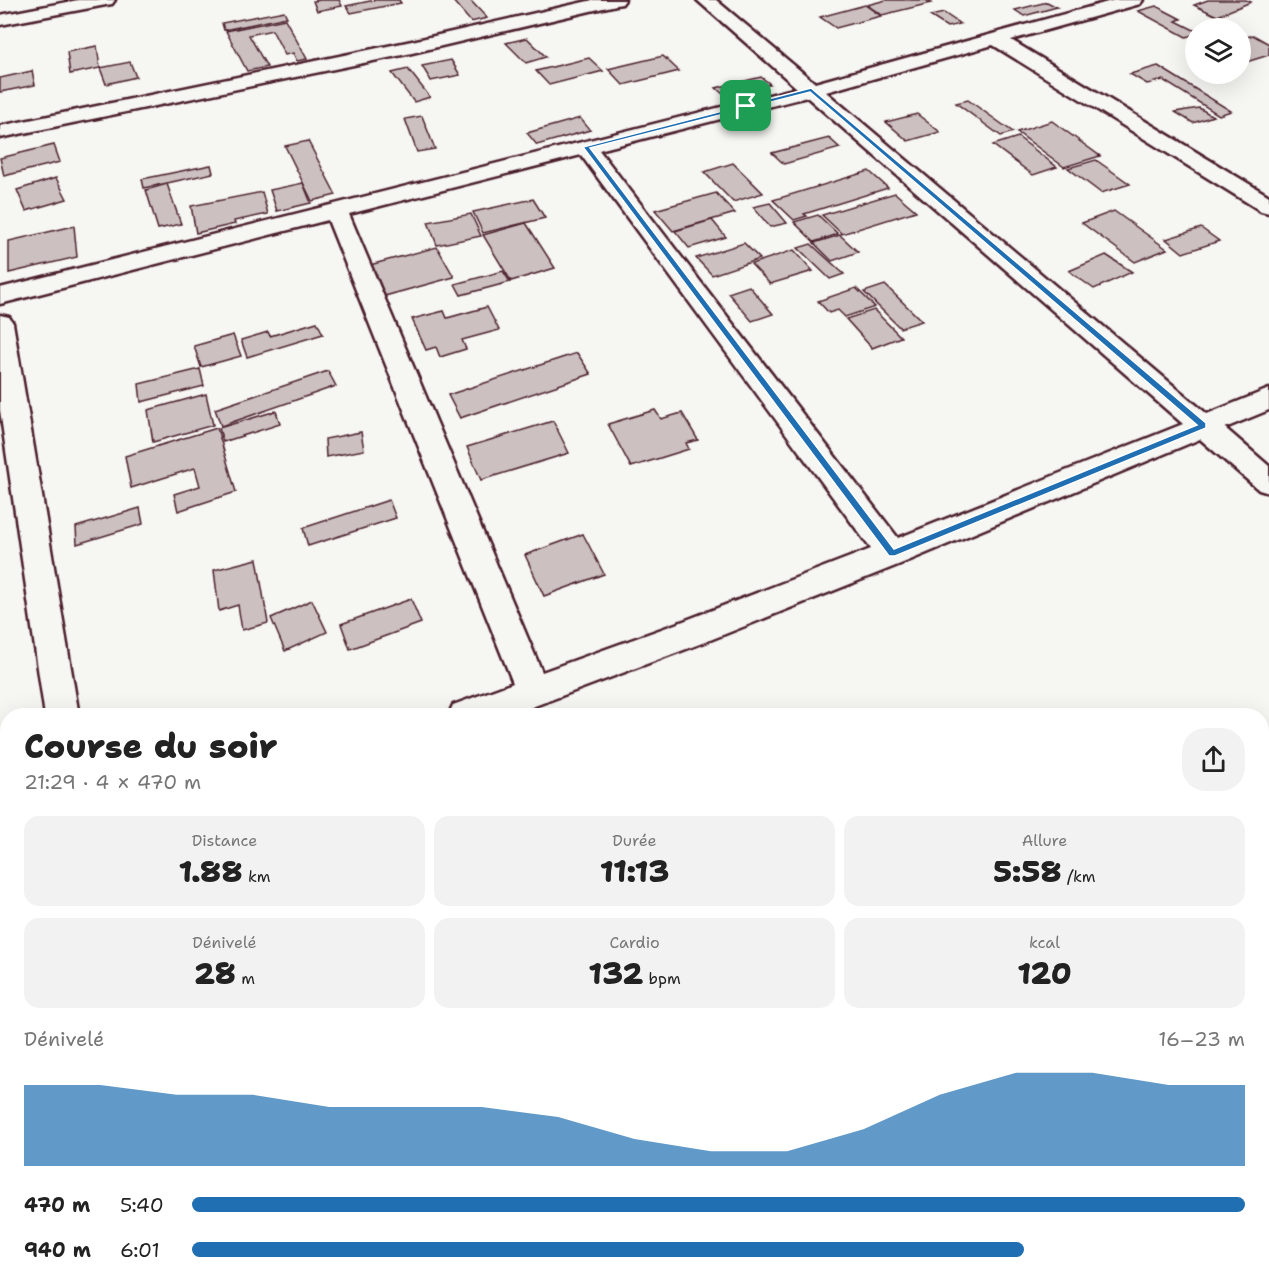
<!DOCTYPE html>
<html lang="fr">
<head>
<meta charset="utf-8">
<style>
	:root { --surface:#fff; --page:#f2f2f2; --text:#222; --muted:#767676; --accent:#1f6fb2 }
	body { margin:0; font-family:"Shantell Sans",sans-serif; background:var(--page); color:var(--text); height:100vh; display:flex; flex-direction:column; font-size:22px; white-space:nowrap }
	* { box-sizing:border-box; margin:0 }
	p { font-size:20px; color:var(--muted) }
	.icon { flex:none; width:33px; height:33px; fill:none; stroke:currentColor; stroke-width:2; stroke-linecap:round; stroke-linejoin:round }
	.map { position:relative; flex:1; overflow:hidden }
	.sheet { position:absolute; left:0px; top:708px; width:1269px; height:578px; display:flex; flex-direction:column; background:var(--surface); border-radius:24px 24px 0 0; box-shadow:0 6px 24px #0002 }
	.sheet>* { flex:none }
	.controls { position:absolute; left:1185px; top:18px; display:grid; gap:12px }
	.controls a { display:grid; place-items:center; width:66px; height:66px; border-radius:50%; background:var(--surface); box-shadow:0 6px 24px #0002; font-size:30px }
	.pin { position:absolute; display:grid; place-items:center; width:51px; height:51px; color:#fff; margin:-26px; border-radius:12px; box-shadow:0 3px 9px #0006 }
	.round { display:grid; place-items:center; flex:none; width:63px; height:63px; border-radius:24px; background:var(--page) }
	.summary { display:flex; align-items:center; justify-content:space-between; height:102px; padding:0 24px }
	h1 { font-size:33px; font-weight:800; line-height:45px }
	.stats { display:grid; grid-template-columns:repeat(3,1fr); gap:9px; height:102px; padding:6px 24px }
	.stats div { display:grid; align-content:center; border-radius:15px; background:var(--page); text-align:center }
	.stats b { font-size:30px; font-weight:800 }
	.stats small { font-size:16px; font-weight:400 }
	.stats p { font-size:16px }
	.chart { height:168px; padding:12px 24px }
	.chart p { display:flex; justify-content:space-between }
	.chart svg { width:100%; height:108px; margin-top:6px; fill:var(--accent); opacity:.7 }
	ul { padding:0 24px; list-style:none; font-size:20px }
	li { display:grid; grid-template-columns:96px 72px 1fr; align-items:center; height:45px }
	li i { height:15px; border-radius:8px; background:var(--accent) }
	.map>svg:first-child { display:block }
</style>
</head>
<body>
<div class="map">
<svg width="1269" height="1285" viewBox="0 0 1269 1285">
	<rect width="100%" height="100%" fill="#f6f6f2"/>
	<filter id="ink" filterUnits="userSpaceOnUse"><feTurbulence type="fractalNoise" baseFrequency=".0167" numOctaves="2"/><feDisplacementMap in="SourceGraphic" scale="12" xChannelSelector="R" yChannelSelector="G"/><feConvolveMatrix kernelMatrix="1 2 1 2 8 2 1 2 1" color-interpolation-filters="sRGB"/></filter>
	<g filter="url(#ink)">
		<g fill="#ccc1c0" stroke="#4a1f2b" stroke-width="1.5">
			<path d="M321,0H339L342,6L317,11L313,1Z"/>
			<path d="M375,0H399L401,3L351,13L346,6Z"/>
			<path d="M452,0H470L487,18L471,22Z"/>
			<path d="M886,0H926L931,3L882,15L867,5Z"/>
			<path d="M1208,0H1246L1251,2L1217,16L1194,5Z"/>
			<path d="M1047,2L1057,7L1024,16L1015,10Z"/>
			<path d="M865,5L881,16L836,28L820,17Z"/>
			<path d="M1156,6L1181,19L1176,21L1196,31V34L1186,37L1138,11Z"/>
			<path d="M284,11L287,17L224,30L222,23Z"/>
			<path d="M944,13L960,24L947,27L930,16Z"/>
			<path d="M285,19L307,59L297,61L293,53L285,55L272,30L249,35L267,67L247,71L226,31Z"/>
			<path d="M1253,35L1269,44V55L1240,64V39Z"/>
			<path d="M527,38L546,57L526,63L506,43Z"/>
			<path d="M97,46L100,68L70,74L67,52Z"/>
			<path d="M663,56L679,71L623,85L608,69Z"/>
			<path d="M589,58L603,71L549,85L536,71Z"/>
			<path d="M451,60L460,75L431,81L422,66Z"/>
			<path d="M130,62L136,77L106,84L100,68Z"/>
			<path d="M1158,66L1231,111L1219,115L1163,80L1147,84L1130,74Z"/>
			<path d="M408,69L430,97L414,102L392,73Z"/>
			<path d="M32,71L35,85L0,92V78Z"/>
			<path d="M761,77L770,84L724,95L716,88Z"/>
			<path d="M968,100L1013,132L1001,136L956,103Z"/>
			<path d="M1199,108L1213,116L1193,123L1175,112Z"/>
			<path d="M917,114L940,132L908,141L886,122Z"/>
			<path d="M422,116L435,149L417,152L405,119Z"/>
			<path d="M580,118L590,130L537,145L527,133Z"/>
			<path d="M1052,121L1100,156L1064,167L1017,132Z"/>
			<path d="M1018,137L1057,167L1033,175L993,145Z"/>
			<path d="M829,138L840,148L784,164L772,153Z"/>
			<path d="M308,141L336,195L312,201L285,146Z"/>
			<path d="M54,145L60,162L4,176L0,158Z"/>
			<path d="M1096,160L1130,184L1101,193L1068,168Z"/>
			<path d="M733,163L763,193L733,202L704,172Z"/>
			<path d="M211,165L213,173L144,188L142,179Z"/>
			<path d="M869,171L888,188L804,214L807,216L794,220L773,200Z"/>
			<path d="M56,178L67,199L26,211L17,190Z"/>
			<path d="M303,183L311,203L277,211L270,190Z"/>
			<path d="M167,184L181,224L158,229L146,190Z"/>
			<path d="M262,192L268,214L234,221L235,224L196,233L191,206Z"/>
			<path d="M716,193L735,213L673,231L655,210Z"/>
			<path d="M895,193L916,211L842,234L822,215Z"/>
			<path d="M533,199L545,218L483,233L473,212Z"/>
			<path d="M770,203L787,223L770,227L753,207Z"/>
			<path d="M1114,211L1167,249L1135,262L1082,223Z"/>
			<path d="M471,214L481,236L437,245L428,222Z"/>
			<path d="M818,215L838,234L814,242L794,222Z"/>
			<path d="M712,220L726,237L689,248L675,231Z"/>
			<path d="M526,223L555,268L511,281L483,235Z"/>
			<path d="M74,226L77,257L9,273V241Z"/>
			<path d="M1201,228L1219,241L1183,253L1166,239Z"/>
			<path d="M840,235L858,252L832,261L814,243Z"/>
			<path d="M744,243L760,259L712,275L696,258Z"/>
			<path d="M811,244L844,274L830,279L798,248Z"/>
			<path d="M437,247L454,277L381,297L366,266Z"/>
			<path d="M794,250L813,271L770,284L751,264Z"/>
			<path d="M1106,255L1132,272L1094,289L1069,271Z"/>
			<path d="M503,271L510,282L461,295L455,284Z"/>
			<path d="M885,285L922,321L900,328L864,292Z"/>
			<path d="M749,286L773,314L752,321L728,293Z"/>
			<path d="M856,288L875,307L845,317L838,310L829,313L818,301Z"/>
			<path d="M487,307L499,330L462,340L466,349L440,357L436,347L426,350L412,319L444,311L447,318Z"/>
			<path d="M874,310L901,337L872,348L846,319Z"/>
			<path d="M317,322L323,334L247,357L241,340L268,332L270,336Z"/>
			<path d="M233,335L241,356L201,367L194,346Z"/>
			<path d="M577,353L591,374L460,418L448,395Z"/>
			<path d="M200,369L204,386L141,402L139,384Z"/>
			<path d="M328,371L336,386L221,426L215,409Z"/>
			<path d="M206,394L213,425L153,442L148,410Z"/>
			<path d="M655,410L661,419L682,413L698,440L686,443L689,449L631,467L608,424Z"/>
			<path d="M276,411L280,424L223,442L219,428Z"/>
			<path d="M553,421L569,453L481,480L467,447Z"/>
			<path d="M217,428L236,492L178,511L174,494L200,486L195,468L131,488L125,456Z"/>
			<path d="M361,432L364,450L326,457L325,439Z"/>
			<path d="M389,500L396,518L308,546L303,528Z"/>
			<path d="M140,508L143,524L77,544L76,527Z"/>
			<path d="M583,534L604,574L544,596L525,555Z"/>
			<path d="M257,559L268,623L242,630L238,605L219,611L214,570Z"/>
			<path d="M411,599L421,623L350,649L341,624Z"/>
			<path d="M312,600L327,632L285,651L271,618Z"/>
		</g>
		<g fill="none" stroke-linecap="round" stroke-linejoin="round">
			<g stroke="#4a1f2b" stroke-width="5">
				<g id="minor">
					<path d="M78,0H115L112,4L106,5L0,25V15Z"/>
					<path d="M593,0H625L622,4L616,5L412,53L0,138V126L412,41Z"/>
					<path d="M697,0H716L815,83L1115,0H1143L1140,4L1011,40L1269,196V213L1261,211L993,45L826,92L1207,414L1269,389V410L1225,428L1269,466V493L1259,490L1200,439L903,563L705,642L508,716H448L453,705L513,683L328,220L0,304V288L797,88ZM807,97L1183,424L898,538L599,150ZM581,155L871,549L681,622L542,672L349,214Z"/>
					<path d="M0,315L9,317L13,323L79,716H45L0,410Z"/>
					<path d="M1269,901V944L1262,947V904Z"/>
				</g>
			</g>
			<use href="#minor" fill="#f6f6f2" fill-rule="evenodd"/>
		</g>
	</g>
	<path fill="#1f6fb2" stroke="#fff" stroke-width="1.5" fill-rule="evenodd" d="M811,88L1206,423V428L895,556H889L583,147ZM810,92L1197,425L894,549L590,148Z"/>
</svg>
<div class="controls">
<a><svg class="icon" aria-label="layers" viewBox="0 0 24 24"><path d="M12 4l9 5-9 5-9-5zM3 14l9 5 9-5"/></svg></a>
</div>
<div class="pin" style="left:746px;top:106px;background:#1e9e55"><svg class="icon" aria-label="arrive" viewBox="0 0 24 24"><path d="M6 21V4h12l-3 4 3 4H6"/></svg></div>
<section class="sheet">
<div class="summary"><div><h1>Course du soir</h1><p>21:29 · 4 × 470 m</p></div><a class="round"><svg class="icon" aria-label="share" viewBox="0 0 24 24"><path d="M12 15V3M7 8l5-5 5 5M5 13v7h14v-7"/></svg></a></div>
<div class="stats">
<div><p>Distance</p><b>1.88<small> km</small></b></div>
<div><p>Durée</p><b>11:13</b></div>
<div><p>Allure</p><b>5:58<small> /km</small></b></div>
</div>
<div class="stats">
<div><p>Dénivelé</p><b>28<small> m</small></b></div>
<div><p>Cardio</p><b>132<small> bpm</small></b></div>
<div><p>kcal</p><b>120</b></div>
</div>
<div class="chart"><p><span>Dénivelé</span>16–23 m</p>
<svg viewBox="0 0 160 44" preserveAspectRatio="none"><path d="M0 44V11L10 11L20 15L30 15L40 20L50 20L60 20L70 24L80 33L90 38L100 38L110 29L120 15L130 6L140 6L150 11L160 11V44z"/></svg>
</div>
<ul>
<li><b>470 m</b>5:40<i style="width:100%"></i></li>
<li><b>940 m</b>6:01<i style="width:79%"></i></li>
</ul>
</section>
</div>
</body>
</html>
